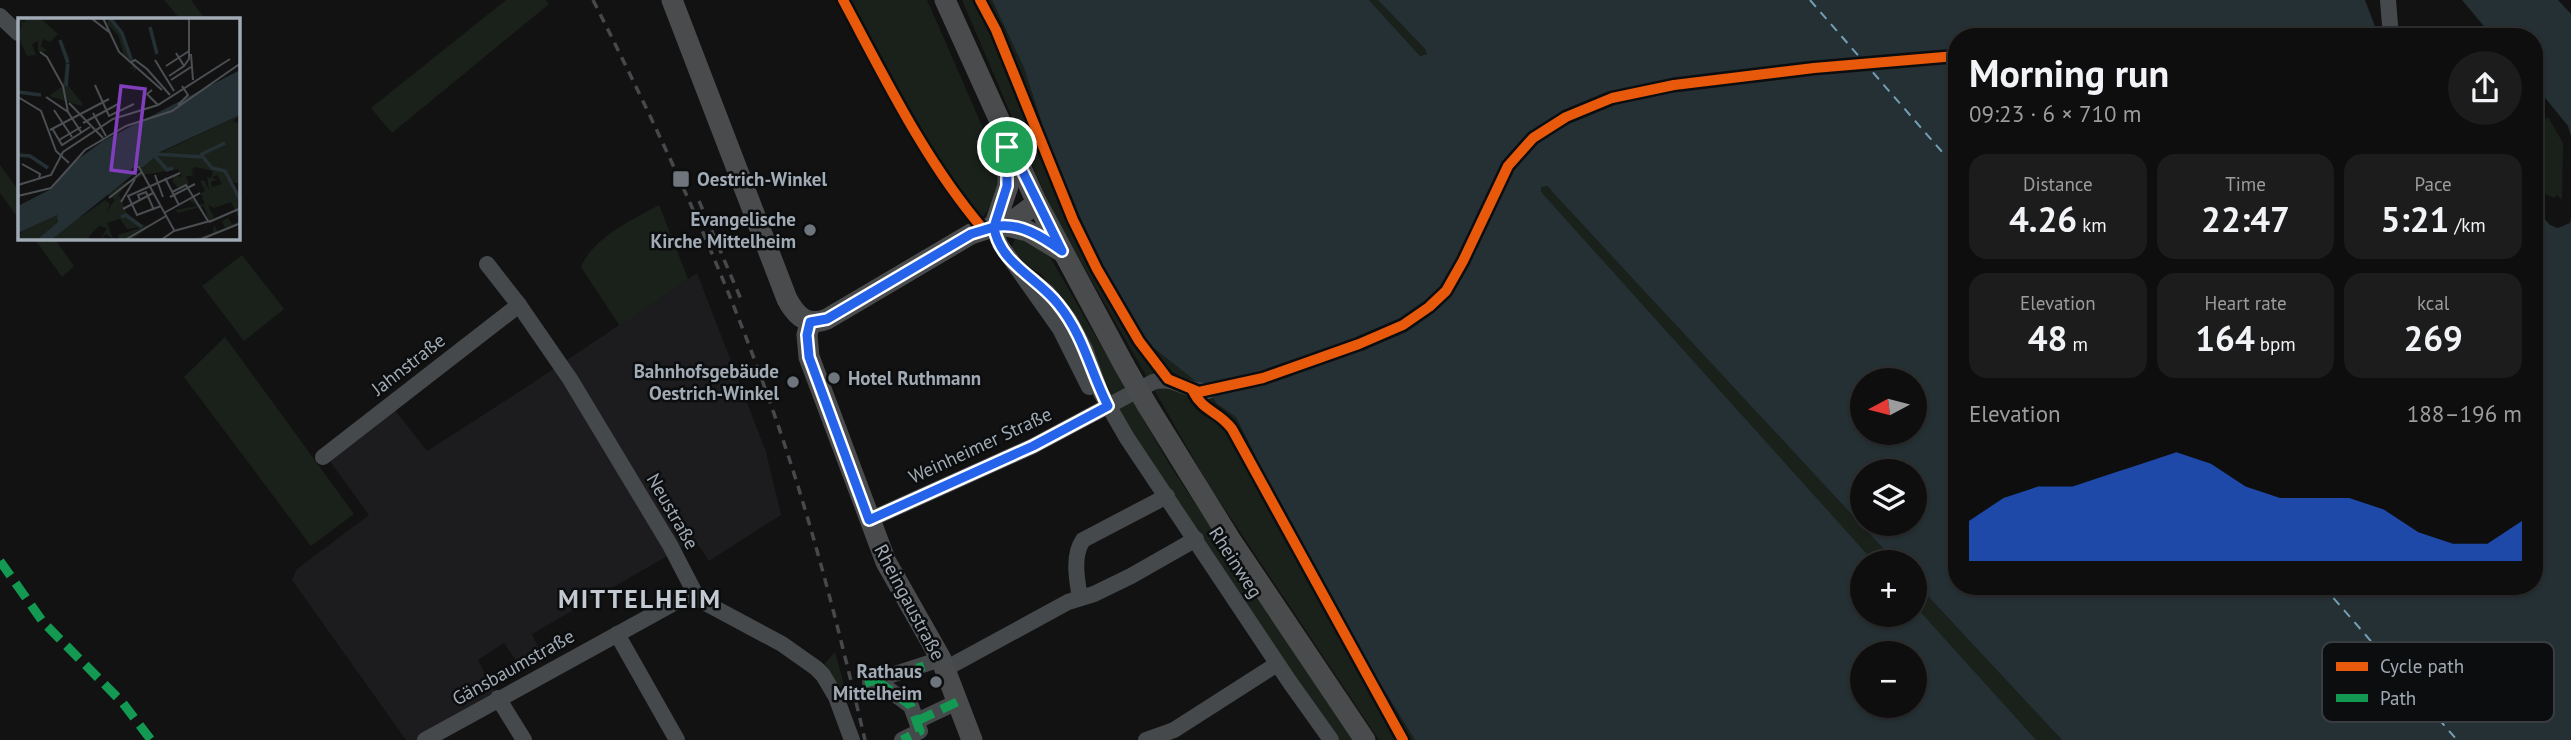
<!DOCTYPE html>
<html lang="en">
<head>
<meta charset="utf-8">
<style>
	:root { --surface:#0e0e0e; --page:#1c1c1c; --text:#f1f3f6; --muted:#9b9c9e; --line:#2e2e2e; --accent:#2563eb }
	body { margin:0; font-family:"PT Sans",sans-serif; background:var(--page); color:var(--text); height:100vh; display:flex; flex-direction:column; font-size:26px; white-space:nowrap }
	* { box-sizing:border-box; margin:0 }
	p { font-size:23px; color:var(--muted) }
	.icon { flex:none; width:38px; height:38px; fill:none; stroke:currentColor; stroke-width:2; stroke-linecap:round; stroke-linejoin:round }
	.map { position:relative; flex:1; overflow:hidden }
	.side { position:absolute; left:1948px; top:28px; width:595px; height:567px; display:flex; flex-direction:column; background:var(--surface); border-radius:28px; box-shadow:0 2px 5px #0004,0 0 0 2px var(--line) }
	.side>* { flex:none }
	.needle { width:46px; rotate:263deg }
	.controls { position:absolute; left:1850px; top:368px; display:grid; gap:14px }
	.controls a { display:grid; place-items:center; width:77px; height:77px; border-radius:50%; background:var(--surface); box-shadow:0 2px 5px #0004,0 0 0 2px var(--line); font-size:35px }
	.pin { position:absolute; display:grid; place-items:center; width:60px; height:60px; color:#fff; margin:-30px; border:4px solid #fff; border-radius:50%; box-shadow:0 2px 7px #0007 }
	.round { display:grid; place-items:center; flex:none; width:74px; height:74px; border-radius:37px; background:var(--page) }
	.overview { display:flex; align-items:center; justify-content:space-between; height:119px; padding:0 21px }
	h1 { font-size:38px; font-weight:700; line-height:52px }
	.stats { display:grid; grid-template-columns:repeat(3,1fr); gap:10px; height:119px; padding:7px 21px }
	.stats div { display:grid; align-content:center; border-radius:18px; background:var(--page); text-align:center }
	.stats b { font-size:35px; font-weight:700 }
	.stats small { font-size:19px; font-weight:400 }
	.stats p { font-size:19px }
	.chart { height:196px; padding:14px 21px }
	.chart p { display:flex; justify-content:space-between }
	.chart svg { width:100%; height:126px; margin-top:7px; fill:var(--accent); opacity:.7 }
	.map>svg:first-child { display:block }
</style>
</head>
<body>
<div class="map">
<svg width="2571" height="740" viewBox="0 0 2571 740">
	<rect width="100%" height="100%" fill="#121212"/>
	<path fill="#1c1c1e" d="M697,273L766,452L781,515L709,561L695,540L532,634L539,649L517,662L504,643L478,660L498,698L425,740H406L292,580L297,569L369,515L329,460L395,410L427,451L522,390Z"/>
	<g fill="#1a211a">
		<path d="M164,0H191L205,19H180Z"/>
		<path d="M506,0H546L549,4L392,133L371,108Z"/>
		<path d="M845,0H927L1000,167C1002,186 993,205 981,219L964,199L916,129Z"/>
		<path d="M962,0H992L1024,68L1045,133L1101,267L1146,342L1208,391L1217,404L1236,417L1281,507L1376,677L1415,740H1379L1208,484L1053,213Z"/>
		<path d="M1369,0H1378L1425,49L1427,54L1420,56Z"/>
		<path d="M2548,117L2563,143L2562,200L2557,195L2554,198L2545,194L2534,181V130Z"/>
		<path d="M0,165L19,191V219L0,193Z"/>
		<path d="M1541,181L1591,229L1897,562H1872L1530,195Z"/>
		<path d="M659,205L688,279L620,326L581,267C594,237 632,220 659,205Z"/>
		<path d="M1017,236L1046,250L1168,462L1251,589L1354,740H1338L1129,435L1084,332L1041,274L1025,265L1011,247Z"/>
		<path d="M34,238H54L74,266L62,277Z"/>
		<path d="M242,255L284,309L244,341L202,286Z"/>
		<path d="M225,337L354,514L311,546L184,377Z"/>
		<path d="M1915,581L2062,740H2035L1915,609Z"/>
		<path d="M835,652L846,692L841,695L823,666Z"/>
	</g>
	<g fill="#253035" fill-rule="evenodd">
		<path d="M992,0H1369L1420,56L1427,54L1425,49L1378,0H2365L2379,37H1956V586H2534V207L2550,225L2558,228L2570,223L2571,219V740H2062L1915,582L1914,562H1896L1547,186L1541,187V192L1874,562H1862V614H1914L1915,606L2036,740H1415L1376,677L1281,507L1236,417L1217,404L1208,391L1146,342L1101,267L1045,133L1024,68ZM1862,380H1914V432H1862ZM1862,471H1914V523H1862ZM1862,653H1914V705H1862Z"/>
		<path d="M2462,0H2558L2571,14V136L2568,126L2534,84V37H2493Z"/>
	</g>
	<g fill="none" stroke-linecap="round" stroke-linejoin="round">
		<g stroke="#74a0b4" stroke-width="2" stroke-dasharray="9 7" stroke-linecap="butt">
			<path d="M1810,0L1956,168"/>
			<path d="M1216,389C1273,376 1410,337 1446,291C1454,282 1459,269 1465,259C1485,218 1498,165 1536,137C1598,91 1676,84 1751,75C1820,67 1888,62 1956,56"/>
			<path d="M2323,586L2457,740"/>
		</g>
		<g stroke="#46494b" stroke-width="16">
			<path d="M2388,0L2391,37"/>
			<path d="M0,16L18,33"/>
			<path d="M994,227L1000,244L1060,329L1089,387"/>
			<path d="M487,264L519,305L570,379L670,545L698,599L782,644L816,668L823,675L836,697L852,740"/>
			<path d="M1018,269L1047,292L1070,321L1085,349L1101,393L1127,438L1289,681L1331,740"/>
			<path d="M323,457L519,305"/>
			<path d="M869,520L1033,446L1153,382C1174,375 1187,393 1208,391"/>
			<path d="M1080,598C1077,580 1072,556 1083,540L1167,496"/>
			<path d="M617,634L677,740"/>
			<path d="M945,669L1068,602L1094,594L1131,576L1196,539"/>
			<path d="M876,680L911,706L920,731L902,740"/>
			<path d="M870,682L941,659"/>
			<path d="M498,698L524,740"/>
			<path d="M917,721L957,702"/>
			<path d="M425,740L676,602L690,597L698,599"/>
			<path d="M1146,740L1174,730L1277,664"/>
		</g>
		<g stroke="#494b4d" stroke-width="21">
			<path d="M672,0L787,299C796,316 807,327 827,319L971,234L1014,220L1037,203"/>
			<path d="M945,0L1037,203L1124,365"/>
			<path d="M1003,225L1028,231L1061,251"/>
			<path d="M994,227L1008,186V150"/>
			<path d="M810,322L807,335L809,357L886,562L941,659L972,740"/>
			<path d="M1147,405L1230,539L1365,740"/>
		</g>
		<g stroke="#46484b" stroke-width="3.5" stroke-dasharray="9 7" stroke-linecap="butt">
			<path d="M593,0C668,148 738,301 789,458C819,550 843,646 865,740"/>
			<path d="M699,201L743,304"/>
		</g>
		<path stroke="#494b4d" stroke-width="21" d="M1124,365L1147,405"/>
		<g stroke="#139951" stroke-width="9" stroke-dasharray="18 9" stroke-linecap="butt">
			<path d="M0,561L43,622L122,702L151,740"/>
			<path d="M876,680L911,706L920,731L902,740"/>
			<path d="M865,683L924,666"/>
			<path d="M917,721L957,702"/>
		</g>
		<g stroke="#0c0d0e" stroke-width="15">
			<g id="cycleway">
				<path d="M843,0C885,78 925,161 983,229"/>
				<path d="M980,0L996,30L1073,220L1097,269L1139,341L1168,379L1199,392L1263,378L1359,344L1403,325L1429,307L1446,291L1463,261L1508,166L1533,138L1566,117L1612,98L1674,85L1814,68L1956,56"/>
				<path d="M1193,391C1203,412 1219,411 1232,429L1403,740"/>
			</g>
		</g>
		<use href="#cycleway" stroke="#e8590c" stroke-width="10"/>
	</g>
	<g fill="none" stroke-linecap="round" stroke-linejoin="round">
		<g stroke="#fff" stroke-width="14">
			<path id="route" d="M1007,147V186L994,227L971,234L827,319L810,322L807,335L809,357L869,520L1033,446L1108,406C1090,371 1084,336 1058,304C1038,278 999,263 994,227C1018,221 1043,237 1062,251L1004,134L1007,147"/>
		</g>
		<use href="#route" stroke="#2563eb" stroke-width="9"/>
	</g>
	<g fill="#6f757c" stroke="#0c0d0e" stroke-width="2.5">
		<rect x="672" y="170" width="18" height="18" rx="3.5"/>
		<circle cx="810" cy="230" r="7"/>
		<circle cx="834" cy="378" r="7"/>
		<circle cx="793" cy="382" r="7"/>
		<circle cx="936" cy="682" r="7"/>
	</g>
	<g text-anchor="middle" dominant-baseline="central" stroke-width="5" stroke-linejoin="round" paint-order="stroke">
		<g font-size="19" font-weight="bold" fill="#a1abb5" stroke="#0c0d0e" text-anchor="end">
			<text x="697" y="179" text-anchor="start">Oestrich-Winkel</text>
			<text x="796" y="219">Evangelische<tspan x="796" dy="22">Kirche Mittelheim</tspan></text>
			<text x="779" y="371">Bahnhofsgebäude<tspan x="779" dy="22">Oestrich-Winkel</tspan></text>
			<text x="848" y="378" text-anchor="start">Hotel Ruthmann</text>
			<text x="922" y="671">Rathaus<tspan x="922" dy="22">Mittelheim</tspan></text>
		</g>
		<g font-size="19" fill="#a1abb5" stroke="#0c0d0e">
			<text transform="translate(408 364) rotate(-38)">Jahnstraße</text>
			<text transform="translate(980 445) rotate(-25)">Weinheimer Straße</text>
			<text transform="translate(673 511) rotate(60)">Neustraße</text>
			<text transform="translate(1236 562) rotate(57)">Rheinweg</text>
			<text transform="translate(910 602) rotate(62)">Rheingaustraße</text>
			<text transform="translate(513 667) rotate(-29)">Gänsbaumstraße</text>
		</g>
		<g font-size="26" font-weight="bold" letter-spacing="2" fill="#c3c9d1" stroke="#0c0d0e">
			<text x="640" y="598">MITTELHEIM</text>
		</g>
	</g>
	<g transform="translate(18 18)">
		<rect width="222" height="222" fill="#121212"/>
		<path d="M0,0L6,5L9,0H22L40,16L32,24L25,21L23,28L30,33L20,34V23L14,26L18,37L9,38L0,18L4,6ZM91,0L106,17L119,51L114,55L117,50L111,51L115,48L106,38L100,17L89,6ZM42,22L51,39L48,65L65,86L63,88L31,78L45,68L48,42ZM222,97L215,103L222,106V166L214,164L222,181V204L180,222L185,219L171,222L195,215L196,206L199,213L207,210L204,203L210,200L214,206L222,203L213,184L196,190L190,187L196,200L191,203L186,188L160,195L158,192L179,188L171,182L174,180L179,187L187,186L183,176L175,179L187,173L182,163L186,162L191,172L189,159L200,161L193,164L194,169L204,166L199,157L193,160L195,153L178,149L174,151L181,163L173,151L175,158H168L171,166L162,172L154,163L157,157L164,159L160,151L125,157L105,170L101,177L112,202L131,209L115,221L101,222L100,217L125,209L109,211L102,201L89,205L95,221L88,216L82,222L89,210L81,208L71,218L75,222L71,218V222H0L4,213L57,188L63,199L87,182L92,186L88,195L97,182L90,177L94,171L123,157L122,150L135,140L123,144Z" fill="#1a211a"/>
		<path d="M222,52V97L142,134L125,149H116L110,154L122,151L33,222H19L40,204L39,197L0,215V188L35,170L52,147L85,123Z" fill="#253035"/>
		<path fill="none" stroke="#253035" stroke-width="3.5" d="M92,0L104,15L113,41M132,9L139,36M42,22L50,45M48,68L50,46M0,74L23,77M110,110L117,124L114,147M136,136L185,139L194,150L207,153L223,183M0,137L12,138L30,150M182,137L207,125M137,138L149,152L155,150M0,199L60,171L190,77L223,59M103,199L108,197L124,209"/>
		<path fill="none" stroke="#4b4f53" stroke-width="2" d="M73,0L91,14M85,0L101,34L144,72M22,34L29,39L45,68L50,94M173,36L175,62M137,42L156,73M113,44L117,42L129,51L152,77M148,48L171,33M166,48L171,41V0M151,58L166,48L158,35M153,62L173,49M77,67L91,98L116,86M134,72L129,76L140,87M0,79L23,93L38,133L51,145M28,79L50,94L63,114M51,85L85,120M160,87L170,77L164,68M36,92L54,119M75,95L88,118M65,105L102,85M34,110L44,127L72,109M32,112L91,81M41,122L63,109M4,146L22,156L21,161M116,149H121L156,212M137,157L145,179M147,160L161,187M0,167L33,157L45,134L95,101L140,87L212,41M154,174L168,167L190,203M0,178L33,170L67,132L108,108L154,93L223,45M152,179L177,166M91,180L124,154M122,182L120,177L128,174L136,192M103,184L117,161M143,188L119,197L110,178L162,155M105,191L135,175M146,195L182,175M191,204L223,190M107,222L148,198M143,222L156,213L192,203M181,222L223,205"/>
		<path fill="#813fbe" fill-opacity="0.15" stroke="#813fbe" stroke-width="3.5" d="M103,68L127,71L117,155L93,152Z"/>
		<rect width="222" height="222" fill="none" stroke="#a1abb5" stroke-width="3.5"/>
	</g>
	<rect x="2322" y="642" width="232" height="80" rx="10" fill="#0c0d0e" stroke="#393c40" stroke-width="2"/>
	<rect x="2336" y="662" width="32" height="9" fill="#e8590c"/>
	<rect x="2336" y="694" width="32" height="8" fill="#139951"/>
	<g font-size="19" fill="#a1abb5">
		<text x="2380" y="673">Cycle path</text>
		<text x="2380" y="705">Path</text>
	</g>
</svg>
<div class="controls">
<a><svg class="needle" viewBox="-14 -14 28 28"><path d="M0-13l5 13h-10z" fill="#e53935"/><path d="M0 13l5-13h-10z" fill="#9b9c9e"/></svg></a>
<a><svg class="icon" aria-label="layers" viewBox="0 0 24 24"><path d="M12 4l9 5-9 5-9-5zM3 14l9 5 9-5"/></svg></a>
<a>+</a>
<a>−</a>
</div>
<div class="pin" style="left:1007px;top:147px;background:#1e9e55"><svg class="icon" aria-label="arrive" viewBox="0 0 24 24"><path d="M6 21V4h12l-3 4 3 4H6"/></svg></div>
<section class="side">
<div class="overview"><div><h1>Morning run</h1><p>09:23 · 6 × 710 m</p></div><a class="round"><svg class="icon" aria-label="share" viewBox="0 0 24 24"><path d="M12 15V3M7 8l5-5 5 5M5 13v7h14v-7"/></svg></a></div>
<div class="stats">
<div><p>Distance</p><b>4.26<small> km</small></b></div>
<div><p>Time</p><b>22:47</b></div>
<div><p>Pace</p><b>5:21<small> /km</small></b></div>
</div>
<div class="stats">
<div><p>Elevation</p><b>48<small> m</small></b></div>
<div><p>Heart rate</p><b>164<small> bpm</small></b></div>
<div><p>kcal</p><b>269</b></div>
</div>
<div class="chart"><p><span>Elevation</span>188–196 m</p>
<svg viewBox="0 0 160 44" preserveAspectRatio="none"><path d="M0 44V30L10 22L20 18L30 18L40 14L50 10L60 6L70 10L80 18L90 22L100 22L110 22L120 26L130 34L140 38L150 38L160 30V44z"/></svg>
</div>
</section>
</div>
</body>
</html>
